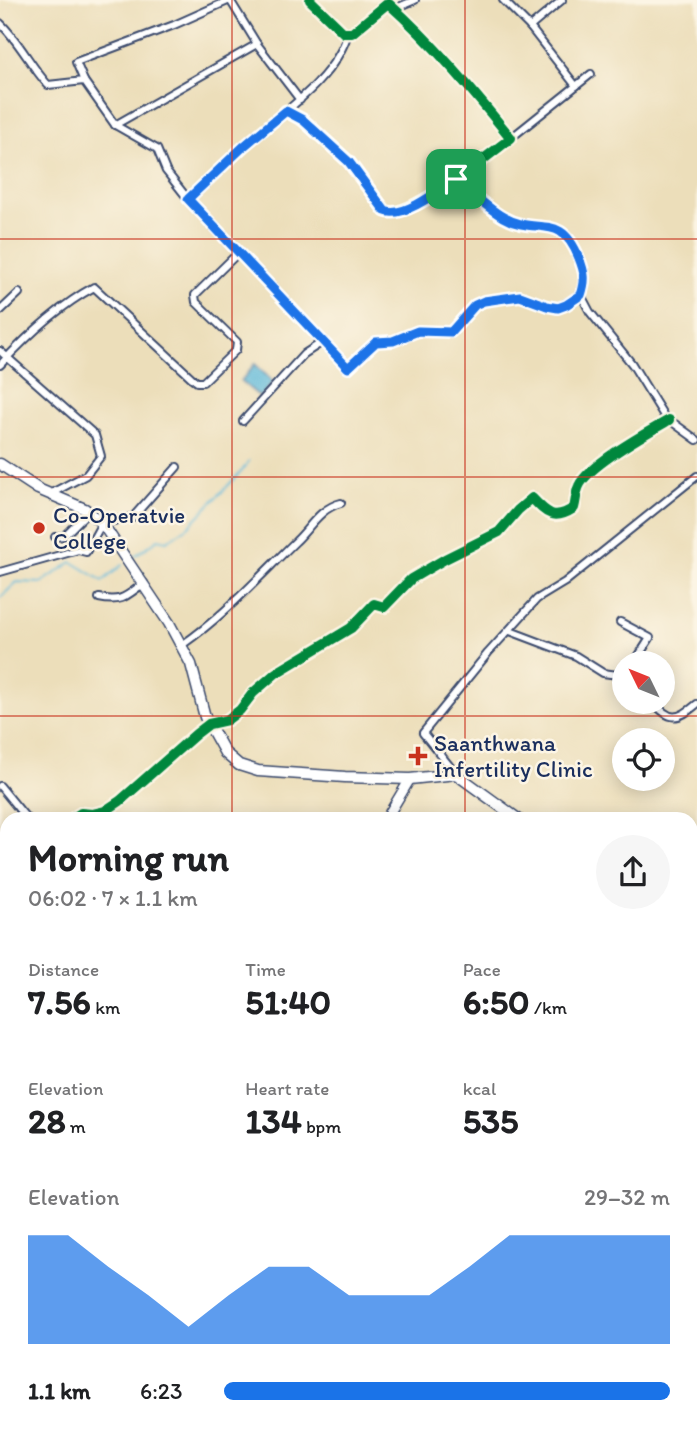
<!DOCTYPE html>
<html lang="en">
<head>
<meta charset="utf-8">
<style>
	:root { --surface:#fff; --page:#f6f6f6; --text:#202124; --muted:#757577; --accent:#1a73e8 }
	body { margin:0; font-family:Itim,sans-serif; background:var(--page); color:var(--text); height:100vh; display:flex; flex-direction:column; font-size:26px; white-space:nowrap }
	* { box-sizing:border-box; margin:0 }
	p { font-size:23px; color:var(--muted) }
	.icon { flex:none; width:38px; height:38px; fill:none; stroke:currentColor; stroke-width:2; stroke-linecap:round; stroke-linejoin:round }
	.map { position:relative; flex:1; overflow:hidden }
	.sheet { position:absolute; left:0px; top:812px; width:698px; height:621px; display:flex; flex-direction:column; background:var(--surface); border-radius:21px 21px 0 0; box-shadow:0 4px 18px #0003 }
	.sheet>* { flex:none }
	.needle { width:46px; rotate:313deg }
	.fabs { position:absolute; left:612px; top:651px; display:grid; gap:14px }
	.fabs a { display:grid; place-items:center; width:63px; height:63px; border-radius:50%; background:var(--surface); box-shadow:0 4px 18px #0003; font-size:35px }
	.pin { position:absolute; display:grid; place-items:center; width:60px; height:60px; color:#fff; margin:-30px; border-radius:14px; box-shadow:0 4px 10px #0006 }
	.round { display:grid; place-items:center; flex:none; width:74px; height:74px; border-radius:37px; background:var(--page) }
	.overview { display:flex; align-items:center; justify-content:space-between; height:119px; padding:0 28px }
	h1 { font-size:38px; font-weight:700; line-height:52px }
	.figures { display:grid; grid-template-columns:repeat(3,1fr); gap:10px; height:119px; padding:7px 28px }
	.figures div { display:grid; align-content:center }
	.figures b { font-size:35px; font-weight:700 }
	.figures small { font-size:19px; font-weight:400 }
	.figures p { font-size:19px }
	.chart { height:196px; padding:14px 28px }
	.chart p { display:flex; justify-content:space-between }
	.chart svg { width:100%; height:126px; margin-top:7px; fill:var(--accent); opacity:.7 }
	ul { padding:0 28px; list-style:none; font-size:23px }
	li { display:grid; grid-template-columns:112px 84px 1fr; align-items:center; height:52px }
	li i { height:18px; border-radius:9px; background:var(--accent) }
	.map>svg:first-child { display:block }
</style>
</head>
<body>
<div class="map">
<svg width="697" height="1432" viewBox="0 0 697 1432">
	<rect width="100%" height="100%" fill="#fcf5e5"/>
	<filter id="ink" filterUnits="userSpaceOnUse"><feTurbulence type="fractalNoise" baseFrequency=".0143" numOctaves="2"/><feDisplacementMap in="SourceGraphic" scale="14" xChannelSelector="R" yChannelSelector="G"/><feConvolveMatrix kernelMatrix="1 2 1 2 8 2 1 2 1" color-interpolation-filters="sRGB"/></filter>
	<filter id="wash" filterUnits="userSpaceOnUse"><feTurbulence type="fractalNoise" baseFrequency=".00686" numOctaves="4" result="noise"/><feDisplacementMap in="SourceGraphic" scale="28" xChannelSelector="R" yChannelSelector="G"/><feGaussianBlur stdDeviation="1.57" result="paint"/><feColorMatrix in="noise" values="0 0 0 0 0 0 0 0 0 0 0 0 0 0 0 0 0 1.4 0 .05"/><feComposite in="paint" operator="in"/></filter>
	<g filter="url(#wash)">
		<rect width="100%" height="100%" fill="#ecdeba"/>
		<path fill="#5bb8d9" stroke="#3b749c" stroke-width="2" d="M255,364L273,382L260,397L241,381Z"/>
		<g fill="none" stroke-linecap="round" stroke-linejoin="round">
			<g stroke="#5bb8d9" stroke-width="2">
				<path d="M135,556L158,539L167,541L188,527L242,471L249,461"/>
				<path d="M0,598L17,582L41,583L72,562L103,581L122,565"/>
			</g>
		</g>
	</g>
	<g filter="url(#ink)">
		<g fill="none" stroke-linecap="round" stroke-linejoin="round">
			<g stroke="#3a496c" stroke-width="10">
				<g id="minor">
					<path d="M230,0L257,44L115,125L84,81L76,62L174,25Z"/>
					<path d="M503,0L530,27L576,86"/>
					<path d="M394,9L415,0"/>
					<path d="M0,23C19,41 30,65 48,85L84,81"/>
					<path d="M530,27L562,0"/>
					<path d="M257,44L300,100"/>
					<path d="M286,111L303,120L349,162L385,211C408,222 491,153 511,138C472,90 434,44 388,3L352,33H344L310,0"/>
					<path d="M115,125L157,149L166,171L188,199C208,183 224,164 243,147C278,115 334,82 348,33"/>
					<path d="M511,138L591,74"/>
					<path d="M456,179C471,192 486,207 503,217C537,237 560,210 579,258C585,273 586,280 581,295L590,312L632,364L664,416L697,440"/>
					<path d="M188,199L320,338L321,343L304,354L243,421"/>
					<path d="M0,311L19,293"/>
					<path d="M322,340L348,368L376,342L393,341L418,331L451,332L475,305L484,301L520,296L547,306L558,308L581,295"/>
					<path d="M0,351L95,435L101,456L86,475L50,494"/>
					<path d="M0,365C27,336 59,306 94,287L192,378L197,382H203L236,350L237,342L196,302L195,295L239,252"/>
					<path d="M55,537L64,536L89,511"/>
					<path d="M0,572L78,550L86,552L102,523L133,517L177,467"/>
					<path d="M99,598C122,603 126,596 144,583"/>
					<path d="M620,622L650,638L634,663"/>
					<path d="M510,631L576,656L603,673L625,676"/>
					<path d="M182,645C224,616 259,577 296,541C310,528 320,508 341,503"/>
					<path d="M653,702C670,721 677,721 697,704"/>
					<path d="M456,774L423,733L488,653L537,599L565,582L697,476"/>
					<path d="M0,786L27,819"/>
					<path d="M72,819L81,813L92,814L105,811L120,801L196,734L209,724L227,720L240,710L253,693L276,673L351,628L374,604L384,607L411,579L445,559L499,532L518,510L532,498C547,514 554,521 574,508C576,501 576,492 579,486C588,465 648,432 669,420"/>
					<path d="M7,1279L4,1281L7,1289"/>
					<path d="M0,1313L7,1304"/>
					<path d="M232,1426L238,1432"/>
					<path d="M74,1432L82,1426"/>
				</g>
			</g>
			<g stroke="#3a496c" stroke-width="12">
				<g id="secondary">
					<path d="M386,819L410,779"/>
					<path d="M0,976L7,974"/>
				</g>
			</g>
			<g stroke="#3a496c" stroke-width="13">
				<g id="primary">
					<path d="M0,464L38,489L85,509L102,523L169,623L191,664L205,717L225,753L239,765L258,771L345,777L410,779L456,774L518,819"/>
					<path d="M691,945L697,946"/>
					<path d="M691,1040L697,1028"/>
					<path d="M691,1133H697"/>
				</g>
			</g>
			<use href="#minor" stroke="#fff" stroke-width="6"/>
			<use href="#secondary" stroke="#fff" stroke-width="9"/>
			<use href="#primary" stroke="#fff" stroke-width="10"/>
			<g stroke="#fcf5e5" stroke-width="15">
				<g id="cycleway">
					<path d="M286,111L303,120L349,162L385,211C408,222 491,153 511,138C472,90 434,44 388,3L352,33H344L310,0"/>
					<path d="M72,819L81,813L92,814L105,811L120,801L196,734L209,724L227,720L240,710L253,693L276,673L351,628L374,604L384,607L411,579L445,559L499,532L518,510L532,498C547,514 554,521 574,508C576,501 576,492 579,486C588,465 648,432 669,420"/>
				</g>
			</g>
			<use href="#cycleway" stroke="#00873e" stroke-width="10"/>
		</g>
	</g>
	<g fill="none" stroke-linecap="round" stroke-linejoin="round" filter="url(#ink)">
		<g stroke="#fff" stroke-width="14">
			<path id="route" d="M286,111L303,120L349,162L385,211C403,219 440,190 456,179C471,192 486,207 503,217C537,237 560,210 579,258C585,273 586,280 581,295L566,305L558,308L547,306L520,296L484,301L475,305L451,332L418,331L393,341L376,342L348,368L188,199L243,147Z"/>
		</g>
		<use href="#route" stroke="#1a73e8" stroke-width="9"/>
	</g>
	<path fill="none" stroke="#c8321e" stroke-width="2" stroke-opacity="0.55" d="M232,0V819M465,0V819M0,239H697M0,477H697M0,716H697M0,955H7M691,955H697M0,1193H7M691,1193H697M232,1426V1432M465,1426V1432"/>
	<g fill="#c8321e" stroke="#fcf5e5" stroke-width="2.5">
		<circle cx="39" cy="528" r="7"/>
		<path d="M414.5 745.5h7v7h7v7h-7v7h-7v-7h-7v-7h7z"/>
	</g>
	<g text-anchor="middle" dominant-baseline="central" stroke-width="5" stroke-linejoin="round" paint-order="stroke">
		<g font-size="23" fill="#1b2f5e" stroke="#fcf5e5" text-anchor="start">
			<text x="53" y="515">Co-Operatvie<tspan x="53" dy="26">College</tspan></text>
			<text x="434" y="743">Saanthwana<tspan x="434" dy="26">Infertility Clinic</tspan></text>
		</g>
	</g>
</svg>
<div class="fabs">
<a><svg class="needle" viewBox="-14 -14 28 28"><path d="M0-13l5 13h-10z" fill="#e53935"/><path d="M0 13l5-13h-10z" fill="#757577"/></svg></a>
<a><svg class="icon" aria-label="locate" viewBox="0 0 24 24"><circle cx="12" cy="12" r="6"/><path d="M12 2v4M12 18v4M2 12h4M18 12h4"/></svg></a>
</div>
<div class="pin" style="left:456px;top:179px;background:#1e9e55"><svg class="icon" aria-label="arrive" viewBox="0 0 24 24"><path d="M6 21V4h12l-3 4 3 4H6"/></svg></div>
<section class="sheet">
<div class="overview"><div><h1>Morning run</h1><p>06:02 · 7 × 1.1 km</p></div><a class="round"><svg class="icon" aria-label="share" viewBox="0 0 24 24"><path d="M12 15V3M7 8l5-5 5 5M5 13v7h14v-7"/></svg></a></div>
<div class="figures">
<div><p>Distance</p><b>7.56<small> km</small></b></div>
<div><p>Time</p><b>51:40</b></div>
<div><p>Pace</p><b>6:50<small> /km</small></b></div>
</div>
<div class="figures">
<div><p>Elevation</p><b>28<small> m</small></b></div>
<div><p>Heart rate</p><b>134<small> bpm</small></b></div>
<div><p>kcal</p><b>535</b></div>
</div>
<div class="chart"><p><span>Elevation</span>29–32 m</p>
<svg viewBox="0 0 160 44" preserveAspectRatio="none"><path d="M0 44V6L10 6L20 17L30 27L40 38L50 27L60 17L70 17L80 27L90 27L100 27L110 17L120 6L130 6L140 6L150 6L160 6V44z"/></svg>
</div>
<ul>
<li><b>1.1 km</b>6:23<i style="width:100%"></i></li>
</ul>
</section>
</div>
</body>
</html>
